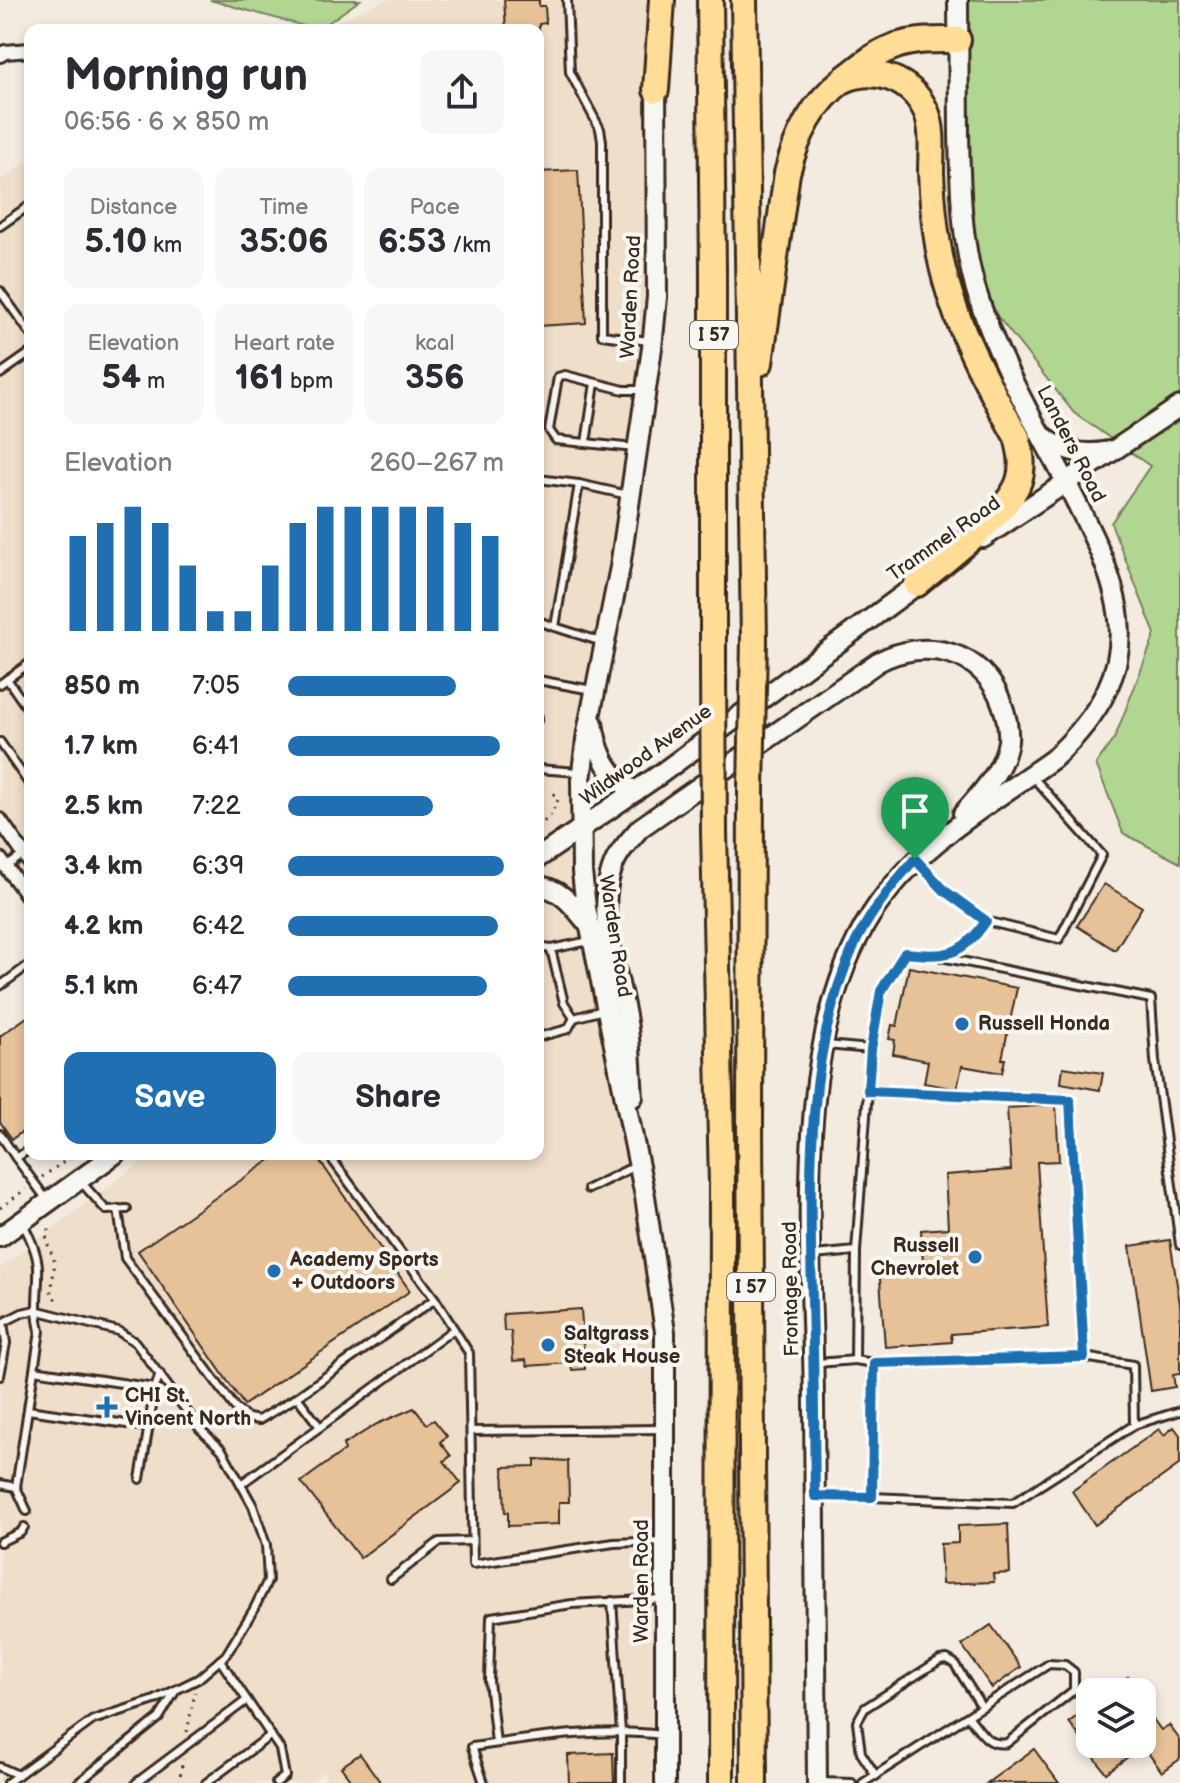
<!DOCTYPE html>
<html lang="en">
<head>
<meta charset="utf-8">
<style>
	:root { --surface:#fff; --page:#f7f7f7; --text:#2b2b33; --muted:#7c7c81; --accent:#1f6fb2 }
	body { margin:0; font-family:"Balsamiq Sans",sans-serif; background:var(--page); color:var(--text); height:100vh; display:flex; flex-direction:column; font-size:30px; white-space:nowrap }
	* { box-sizing:border-box; margin:0 }
	p { font-size:26px; color:var(--muted) }
	.icon { flex:none; width:44px; height:44px; fill:none; stroke:currentColor; stroke-width:2; stroke-linecap:round; stroke-linejoin:round }
	.map { position:relative; flex:1; overflow:hidden }
	.drawer { position:absolute; left:24px; top:24px; width:520px; height:1136px; display:flex; flex-direction:column; background:var(--surface); border-radius:16px; box-shadow:0 4px 12px #0003 }
	.drawer>* { flex:none }
	.buttons { position:absolute; left:1076px; top:1678px; display:grid; gap:16px }
	.buttons a { display:grid; place-items:center; width:80px; height:80px; border-radius:16px; background:var(--surface); box-shadow:0 4px 12px #0003; font-size:40px }
	.pin { position:absolute; display:grid; place-items:center; width:68px; height:68px; color:#fff; margin:-82px -34px; border-radius:50% 50% 50% 0; rotate:-45deg; box-shadow:0 0 8px #0007 }
	.pin .icon { rotate:45deg }
	.round { display:grid; place-items:center; flex:none; width:84px; height:84px; border-radius:16px; background:var(--page) }
	.head { display:flex; align-items:center; justify-content:space-between; height:136px; padding:0 40px }
	h1 { font-size:44px; font-weight:800; line-height:60px }
	.stats { display:grid; grid-template-columns:repeat(3,1fr); gap:12px; height:136px; padding:8px 40px }
	.stats div { display:grid; align-content:center; border-radius:16px; background:var(--page); text-align:center }
	.stats b { font-size:34px; font-weight:800 }
	.stats small { font-size:22px; font-weight:400 }
	.stats p { font-size:22px }
	.chart { height:224px; padding:16px 40px }
	.chart p { display:flex; justify-content:space-between }
	.chart svg { width:100%; height:144px; margin-top:8px; stroke:var(--accent); stroke-width:6 }
	.button { display:flex; gap:16px; margin-top:auto; padding:16px 40px }
	.button a { flex:1; height:92px; border-radius:16px; background:var(--accent); color:#fff; font-size:32px; font-weight:800; line-height:92px; text-align:center }
	.button a+a { background:var(--page); color:var(--text) }
	ul { padding:0 40px; list-style:none; font-size:26px }
	li { display:grid; grid-template-columns:128px 96px 1fr; align-items:center; height:60px }
	li i { height:20px; border-radius:10px; background:var(--accent) }
	.map>svg:first-child { display:block }
</style>
</head>
<body>
<div class="map">
<svg width="1180" height="1783" viewBox="0 0 1180 1783">
	<rect width="100%" height="100%" fill="#f3ebe0"/>
	<filter id="ink" filterUnits="userSpaceOnUse"><feTurbulence type="fractalNoise" baseFrequency=".0125" numOctaves="2"/><feDisplacementMap in="SourceGraphic" scale="16" xChannelSelector="R" yChannelSelector="G"/><feConvolveMatrix kernelMatrix="1 2 1 2 8 2 1 2 1" color-interpolation-filters="sRGB"/></filter>
	<g filter="url(#ink)">
		<g fill="#efdeca">
			<path d="M386,0H656L658,245L582,828L655,1250L656,1783H325V1771L309,1783H0V1268L152,1154H538V30H317Z"/>
			<path d="M30,161V891L0,852V180Z"/>
		</g>
		<g fill="#b0d692" stroke="#768058" stroke-width="2">
			<path d="M210,0H360L318,30Z"/>
			<path d="M958,0H1180V863L1123,833L1096,764L1115,737L1155,634L1111,523L1150,466L1074,413L976,289Z"/>
		</g>
		<g fill="#e7c198" stroke="#3b2a1e" stroke-width="2">
			<path d="M504,0H539V6H545L546,23L539,24V30H506Z"/>
			<path d="M578,170L586,323L538,326V172Z"/>
			<path d="M1104,884L1142,907L1115,950L1077,926Z"/>
			<path d="M909,967L1017,988L1002,1059H1005L1002,1073L962,1066L957,1089L924,1083L928,1061L893,1054L895,1040L889,1039L892,1025L897,1026Z"/>
			<path d="M30,1015V1126L12,1139L0,1122V1036Z"/>
			<path d="M1063,1067L1103,1073L1100,1090L1061,1083Z"/>
			<path d="M1056,1105L1059,1161L1037,1162L1048,1327L951,1334L952,1342L885,1347L879,1266L923,1263L921,1230L948,1228L945,1175L1011,1170L1007,1108Z"/>
			<path d="M279,1154H315L410,1291L244,1405L138,1251Z"/>
			<path d="M1170,1240L1180,1304V1374L1173,1375L1175,1387L1151,1391L1130,1246Z"/>
			<path d="M581,1309L585,1369L572,1370L571,1363L527,1366L526,1360L513,1361L511,1331H504L503,1314Z"/>
			<path d="M414,1408L427,1424L434,1420L447,1436L440,1442L451,1456L444,1461L461,1483L360,1558L301,1482L345,1450L343,1445L377,1424Z"/>
			<path d="M1174,1427L1180,1435V1464L1095,1525L1072,1491L1159,1429L1164,1435Z"/>
			<path d="M535,1459L568,1461L569,1502H559V1524L508,1526V1512L505,1513L503,1467L535,1466Z"/>
			<path d="M1008,1524L1010,1573L993,1574L994,1582L942,1584L940,1544L958,1543V1526Z"/>
			<path d="M991,1625L1021,1667L992,1688L962,1645Z"/>
			<path d="M1128,1677L1139,1692H1107Z"/>
			<path d="M1142,1704L1161,1730L1169,1725L1180,1740V1759L1162,1772L1143,1746L1106,1773L1069,1722L1090,1707V1744H1142Z"/>
			<path d="M1034,1749L1059,1783H987Z"/>
			<path d="M613,1753L614,1783H569L568,1755Z"/>
			<path d="M360,1754L381,1783H353L341,1767Z"/>
		</g>
		<g fill="none" stroke-linecap="round" stroke-linejoin="round">
			<g stroke="#3b2a1e" stroke-width="12">
				<g id="lane">
					<path d="M567,0L570,72L600,129L602,141V335L649,341"/>
					<path d="M0,226L30,205"/>
					<path d="M0,291L30,333"/>
					<path d="M0,374L30,353"/>
					<path d="M586,443L595,383"/>
					<path d="M635,448L556,440L549,430L558,377L565,375L624,390H643"/>
					<path d="M538,479L579,484"/>
					<path d="M538,621L555,627"/>
					<path d="M602,642L555,627L579,484L628,495"/>
					<path d="M7,679L30,712"/>
					<path d="M538,680L592,690"/>
					<path d="M0,684L30,663"/>
					<path d="M538,717V719"/>
					<path d="M0,742L30,785"/>
					<path d="M538,769L578,772"/>
					<path d="M917,862L945,891L986,921L1059,939L1102,855L1032,776"/>
					<path d="M6,867L30,850"/>
					<path d="M538,947L551,949L589,941"/>
					<path d="M551,949L564,1003L574,1018L603,1010"/>
					<path d="M941,957L1151,999L1155,1060L1180,1245"/>
					<path d="M0,986L30,964"/>
					<path d="M538,1037L568,1029L574,1018"/>
					<path d="M871,1049L881,991L905,953C945,957 962,956 986,921"/>
					<path d="M868,1091L1070,1100L1084,1357L874,1363"/>
					<path d="M0,1134L16,1158"/>
					<path d="M30,1149L16,1158L47,1200"/>
					<path d="M328,1154L435,1299L469,1353L473,1564L614,1543L663,1541"/>
					<path d="M82,1183L106,1210L127,1209"/>
					<path d="M588,1189L635,1166"/>
					<path d="M118,1209L125,1258L236,1409L248,1418L259,1420L297,1397L435,1299"/>
					<path d="M814,1255L856,1251L871,1049L826,1045"/>
					<path d="M0,1324L22,1313L35,1310L118,1331L135,1342L200,1429L222,1450L253,1506L266,1545L268,1580L254,1609L226,1655L198,1679L155,1700L93,1720L7,1783"/>
					<path d="M817,1363L855,1360L856,1251"/>
					<path d="M34,1370L155,1388"/>
					<path d="M0,1376L6,1343L3,1322"/>
					<path d="M297,1397L320,1427L454,1329"/>
					<path d="M28,1410L148,1427"/>
					<path d="M1134,1425L1180,1411"/>
					<path d="M471,1431L663,1429"/>
					<path d="M140,1479L155,1388L160,1374"/>
					<path d="M0,1484L16,1487L40,1331C34,1306 39,1290 38,1267C37,1252 30,1237 23,1224"/>
					<path d="M241,1484L320,1427"/>
					<path d="M16,1487L27,1511"/>
					<path d="M819,1496L872,1497L874,1363L855,1360"/>
					<path d="M872,1497L1013,1503L1134,1425L1133,1365L1084,1357"/>
					<path d="M0,1542L21,1532L24,1527"/>
					<path d="M391,1579L439,1542L471,1541"/>
					<path d="M612,1601L621,1733V1783"/>
					<path d="M220,1660L280,1749L285,1776L276,1783"/>
					<path d="M496,1743L489,1681L491,1617L572,1604L661,1599"/>
					<path d="M0,1767L18,1775"/>
					<path d="M876,1776L861,1753L857,1722L865,1708L940,1660L947,1659L954,1663L982,1707"/>
					<path d="M820,1782L852,1783"/>
					<path d="M78,1783L159,1718L176,1690"/>
					<path d="M136,1783L247,1700"/>
					<path d="M206,1783L271,1735"/>
					<path d="M484,1783L472,1747C534,1738 599,1727 662,1735"/>
					<path d="M863,1783L1049,1664L1065,1665L1074,1672V1690L1007,1743C987,1747 980,1730 968,1716"/>
				</g>
			</g>
			<g stroke="#3b2a1e" stroke-width="18">
				<g id="street">
					<path d="M0,55L5,52L30,50"/>
					<path d="M0,820L30,863"/>
					<path d="M0,859L30,899"/>
				</g>
			</g>
			<g stroke="#3b2a1e" stroke-width="24">
				<g id="secondary">
					<path d="M656,80L657,297L652,348L620,567L587,732L581,780L582,872L586,908L645,1196L665,1332V1783"/>
					<path d="M1043,436C1063,452 1084,456 1109,451"/>
					<path d="M983,538L1180,406"/>
					<path d="M593,723C597,751 608,779 636,791"/>
					<path d="M538,858L659,775L926,578"/>
					<path d="M538,886C561,888 574,907 588,924"/>
					<path d="M633,1097C631,1072 631,1046 627,1022C620,974 595,918 612,869C617,853 629,841 640,828L878,662C925,637 983,650 1002,704C1006,715 1009,729 1008,741C1004,770 981,793 963,814"/>
					<path d="M0,1237L115,1154"/>
					<path d="M817,1783C816,1656 815,1529 814,1402C813,1255 788,1044 871,915C915,846 987,806 1053,759C1157,662 1122,591 1066,482C1033,420 996,357 976,290C961,240 960,186 959,133C959,89 958,45 958,0"/>
				</g>
			</g>
			<g stroke="#3b2a1e" stroke-width="30">
				<g id="highway">
					<path d="M710,0L713,269V669"/>
					<path d="M744,0L754,641"/>
					<path d="M844,80C875,66 911,79 926,111C934,129 931,153 931,172C932,197 934,221 938,245C949,314 983,377 1017,437C1021,452 1024,466 1019,481C1009,513 943,561 917,584"/>
					<path d="M656,90L662,0"/>
					<path d="M760,363L787,173C797,135 813,103 844,79C862,66 874,53 896,46C916,39 937,40 958,40"/>
					<path d="M751,790L750,1122L754,1783"/>
					<path d="M714,832L722,1184L721,1783"/>
				</g>
			</g>
			<g stroke="#3b2a1e" stroke-width="3" stroke-dasharray="2 6" stroke-linecap="butt">
				<path d="M538,827L550,816L558,800L551,789"/>
				<path d="M42,1177L75,1154"/>
				<path d="M0,1208L26,1189"/>
				<path d="M49,1229L46,1240L55,1262L51,1292L58,1303"/>
				<path d="M187,1732L195,1692"/>
				<path d="M179,1783L183,1759"/>
			</g>
			<use href="#lane" stroke="#f6f6f2" stroke-width="6"/>
			<use href="#street" stroke="#f6f6f2" stroke-width="12"/>
			<use href="#secondary" stroke="#f6f6f2" stroke-width="18"/>
			<use href="#highway" stroke="#ffdd96" stroke-width="24"/>
			<g stroke="#3b2a1e" stroke-width="30" stroke-linecap="butt">
				<g id="highway-bridge">
					<path d="M713,669L714,832"/>
					<path d="M751,790L754,641"/>
				</g>
			</g>
			<use href="#highway-bridge" stroke="#ffdd96" stroke-width="24"/>
		</g>
	</g>
	<g fill="none" stroke-linecap="round" stroke-linejoin="round" filter="url(#ink)">
		<g stroke="#fff" stroke-width="16">
			<path id="route" d="M915,859L945,891L986,921C962,957 945,957 905,953L881,991L871,1049L868,1091L1070,1100L1084,1357L874,1363L872,1497L815,1496C814,1432 814,1367 812,1302C810,1185 804,1058 853,948C868,915 891,886 915,859Z"/>
		</g>
		<use href="#route" stroke="#1f6fb2" stroke-width="10"/>
	</g>
	<g fill="#1f6fb2" stroke="#f6f6f2" stroke-width="3">
		<circle cx="962" cy="1024" r="8"/>
		<circle cx="975" cy="1257" r="8"/>
		<circle cx="274" cy="1271" r="8"/>
		<circle cx="548" cy="1345" r="8"/>
		<path d="M103 1395h8v8h8v8h-8v8h-8v-8h-8v-8h8z"/>
	</g>
	<g text-anchor="middle" dominant-baseline="central" stroke-width="8" stroke-linejoin="round" paint-order="stroke">
		<g fill="#f6f6f2" stroke="#73675e" stroke-width="2">
			<rect x="690" y="321" width="48" height="28" rx="6"/>
			<rect x="727" y="1273" width="48" height="28" rx="6"/>
		</g>
		<g font-size="18" font-weight="bold" fill="#3b2a1e">
			<text x="714" y="335">I 57</text>
			<text x="751" y="1287">I 57</text>
		</g>
		<g font-size="20" fill="#3b2a1e" stroke="#f6f6f2">
			<text transform="translate(631 297) rotate(-87)">Warden Road</text>
			<text transform="translate(1071 444) rotate(63)">Landers Road</text>
			<text transform="translate(944 539) rotate(-35)">Trammel Road</text>
			<text transform="translate(646 755) rotate(-36)">Wildwood Avenue</text>
			<text transform="translate(615 936) rotate(81)">Warden Road</text>
			<text transform="translate(791 1289) rotate(-91)">Frontage Road</text>
			<text transform="translate(642 1581) rotate(-90)">Warden Road</text>
		</g>
		<g font-size="20" font-weight="bold" fill="#3b2a1e" stroke="#f6f6f2" text-anchor="start">
			<text x="978" y="1024">Russell Honda</text>
			<text x="959" y="1246" text-anchor="end">Russell<tspan x="959" dy="23">Chevrolet</tspan></text>
			<text x="290" y="1260">Academy Sports<tspan x="290" dy="23">+ Outdoors</tspan></text>
			<text x="564" y="1334">Saltgrass<tspan x="564" dy="23">Steak House</tspan></text>
			<text x="125" y="1396">CHI St.<tspan x="125" dy="23">Vincent North</tspan></text>
		</g>
	</g>
</svg>
<div class="buttons">
<a><svg class="icon" aria-label="layers" viewBox="0 0 24 24"><path d="M12 4l9 5-9 5-9-5zM3 14l9 5 9-5"/></svg></a>
</div>
<div class="pin" style="left:915px;top:859px;background:#1e9e55"><svg class="icon" aria-label="arrive" viewBox="0 0 24 24"><path d="M6 21V4h12l-3 4 3 4H6"/></svg></div>
<section class="drawer">
<div class="head"><div><h1>Morning run</h1><p>06:56 · 6 × 850 m</p></div><a class="round"><svg class="icon" aria-label="share" viewBox="0 0 24 24"><path d="M12 15V3M7 8l5-5 5 5M5 13v7h14v-7"/></svg></a></div>
<div class="stats">
<div><p>Distance</p><b>5.10<small> km</small></b></div>
<div><p>Time</p><b>35:06</b></div>
<div><p>Pace</p><b>6:53<small> /km</small></b></div>
</div>
<div class="stats">
<div><p>Elevation</p><b>54<small> m</small></b></div>
<div><p>Heart rate</p><b>161<small> bpm</small></b></div>
<div><p>kcal</p><b>356</b></div>
</div>
<div class="chart"><p><span>Elevation</span>260–267 m</p>
<svg viewBox="0 0 160 44" preserveAspectRatio="none"><path d="M5 44V15M15 44V11M25 44V6M35 44V11M45 44V24M55 44V38M65 44V38M75 44V24M85 44V11M95 44V6M105 44V6M115 44V6M125 44V6M135 44V6M145 44V11M155 44V15"/></svg>
</div>
<ul>
<li><b>850 m</b>7:05<i style="width:78%"></i></li>
<li><b>1.7 km</b>6:41<i style="width:98%"></i></li>
<li><b>2.5 km</b>7:22<i style="width:67%"></i></li>
<li><b>3.4 km</b>6:39<i style="width:100%"></i></li>
<li><b>4.2 km</b>6:42<i style="width:97%"></i></li>
<li><b>5.1 km</b>6:47<i style="width:92%"></i></li>
</ul>
<div class="button"><a>Save</a><a>Share</a></div>
</section>
</div>
</body>
</html>
